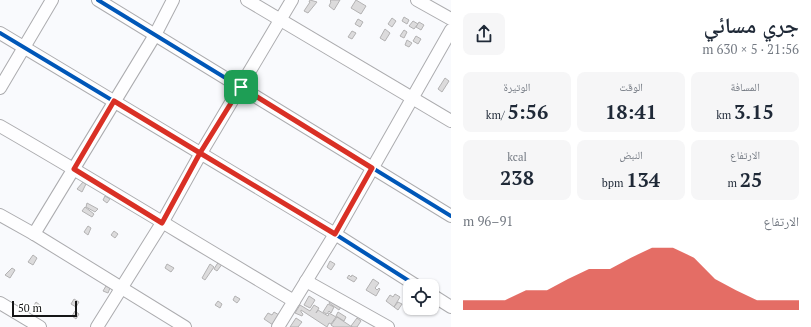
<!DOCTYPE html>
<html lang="ar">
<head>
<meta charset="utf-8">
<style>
	:root { --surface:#fff; --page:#f6f6f7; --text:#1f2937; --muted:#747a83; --accent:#d93025 }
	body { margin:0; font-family:"PT Serif","Noto Naskh Arabic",serif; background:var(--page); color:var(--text); direction:rtl; height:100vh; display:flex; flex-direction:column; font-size:15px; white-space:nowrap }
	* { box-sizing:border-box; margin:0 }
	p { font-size:13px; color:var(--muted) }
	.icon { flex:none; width:22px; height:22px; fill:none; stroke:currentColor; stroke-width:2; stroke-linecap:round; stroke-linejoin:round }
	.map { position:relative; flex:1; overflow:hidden; direction:ltr }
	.details { display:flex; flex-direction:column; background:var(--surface); width:360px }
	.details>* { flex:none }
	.fabs { position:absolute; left:403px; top:279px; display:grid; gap:8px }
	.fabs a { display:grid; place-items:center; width:36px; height:36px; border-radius:8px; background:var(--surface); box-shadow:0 1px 3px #0004; font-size:20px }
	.scale { position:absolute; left:12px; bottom:10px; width:65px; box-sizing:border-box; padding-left:4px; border:2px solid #151617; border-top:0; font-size:11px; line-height:14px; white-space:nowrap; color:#151617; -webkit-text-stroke:3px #fff; paint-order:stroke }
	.pin { position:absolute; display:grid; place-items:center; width:34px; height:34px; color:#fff; margin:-17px; border-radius:8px; box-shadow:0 2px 6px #0006 }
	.round { display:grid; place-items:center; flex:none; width:42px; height:42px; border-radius:8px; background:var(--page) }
	.summary { display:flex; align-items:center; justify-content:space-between; height:68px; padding:0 12px }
	h1 { font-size:22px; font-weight:600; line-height:30px }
	.metrics { display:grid; grid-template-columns:repeat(3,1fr); gap:6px; height:68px; padding:4px 12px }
	.metrics div { display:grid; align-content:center; border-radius:8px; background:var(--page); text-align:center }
	.metrics b { font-size:20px; font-weight:600 }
	.metrics small { font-size:11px; font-weight:400 }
	.metrics p { font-size:11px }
	.chart { height:112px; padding:8px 12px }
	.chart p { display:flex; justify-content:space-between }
	.chart svg { width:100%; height:72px; margin-top:4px; fill:var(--accent); opacity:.7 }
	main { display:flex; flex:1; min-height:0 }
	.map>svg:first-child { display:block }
</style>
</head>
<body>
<main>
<section class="details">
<div class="summary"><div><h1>جري مسائي</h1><p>21:56 · 5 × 630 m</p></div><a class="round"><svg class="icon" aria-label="share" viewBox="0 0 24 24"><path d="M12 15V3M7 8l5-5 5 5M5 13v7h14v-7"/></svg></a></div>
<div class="metrics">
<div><p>المسافة</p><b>3.15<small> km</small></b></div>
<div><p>الوقت</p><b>18:41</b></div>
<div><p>الوتيرة</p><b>5:56<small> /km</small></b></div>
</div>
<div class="metrics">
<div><p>الارتفاع</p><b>25<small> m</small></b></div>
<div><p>النبض</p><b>134<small> bpm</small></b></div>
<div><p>kcal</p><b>238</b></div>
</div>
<div class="chart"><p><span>الارتفاع</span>91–96 m</p>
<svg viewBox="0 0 160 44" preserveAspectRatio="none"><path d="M0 44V38L10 38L20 38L30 32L40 32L50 25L60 19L70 19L80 12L90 6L100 6L110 12L120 25L130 32L140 38L150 38L160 38V44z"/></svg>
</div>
</section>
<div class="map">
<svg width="451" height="327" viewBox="0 0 451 327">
	<rect width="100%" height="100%" fill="#f9fafd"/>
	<g fill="#dcdbdc" stroke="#b3b2b3">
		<path d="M310,0L317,2L308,13L304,11L310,2H309Z"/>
		<path d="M331,0H340L334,10L329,6L331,2L330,1Z"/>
		<path d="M356,0L366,6L361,14L351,8Z"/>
		<path d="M404,17L409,20L407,24L402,21Z"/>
		<path d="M392,18L396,21L392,27L388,24Z"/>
		<path d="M358,19L363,22L360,27L355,24Z"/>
		<path d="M413,21L418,24L414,29L409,26Z"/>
		<path d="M419,22L424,25L421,30L416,27Z"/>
		<path d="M385,29L390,33L385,41L380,38Z"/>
		<path d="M404,30L407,32L404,38L400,36Z"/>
		<path d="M352,31L356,33L352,39L348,37Z"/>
		<path d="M416,36L421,39L418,44L413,41Z"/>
		<path d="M407,40L412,43L409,47L405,45Z"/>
		<path d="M445,78L449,81L442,92L438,89Z"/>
		<path d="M83,182L86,184L82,192L77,189Z"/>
		<path d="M105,196L110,199L107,203L103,200Z"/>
		<path d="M87,203L98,209L95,212L86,207Z"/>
		<path d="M85,207L94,214L92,217L82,211Z"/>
		<path d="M88,226L91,228L88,235L84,232Z"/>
		<path d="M114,231L118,234L115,238L111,235Z"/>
		<path d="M33,255L37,258L33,265L28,262Z"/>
		<path d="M219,261L223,263L217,271L214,269Z"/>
		<path d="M330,261L335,264L331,270L327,267Z"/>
		<path d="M167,264L174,268L171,272L165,268Z"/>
		<path d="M210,264L214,267L205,280L202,278Z"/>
		<path d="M12,268L15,270L10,278L5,275Z"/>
		<path d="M349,275L351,277L352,275L357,278L354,282L347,278Z"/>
		<path d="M373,279L379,283L375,288L377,290L379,288L380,289L376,296L366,290Z"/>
		<path d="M106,286L110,288L108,293L103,291Z"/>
		<path d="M395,294L400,297L394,307L386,301L390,295L393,297Z"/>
		<path d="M235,296L240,299L237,303L233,300Z"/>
		<path d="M309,296L315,300L310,308L304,305Z"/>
		<path d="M332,298L343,304L339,310L329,303Z"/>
		<path d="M74,299L79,302L76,307L71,304Z"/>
		<path d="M218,301L222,304L220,308L215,305Z"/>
		<path d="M36,302L40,305L37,310L33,307Z"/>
		<path d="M398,302L402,304L398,310L394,307Z"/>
		<path d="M328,304L334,307L331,313L329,311L327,314L323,312Z"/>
		<path d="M300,305L310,311L314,305L319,308L316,313L318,310L328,316L329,313L336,317L331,324L329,323L327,327L301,310V312L303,314L302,316L295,313Z"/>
		<path d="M75,311L79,314L76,319L72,316Z"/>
		<path d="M274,312L279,315L273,325L264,319L268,313L272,315Z"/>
		<path d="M338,312L346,317L344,321L336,316Z"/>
		<path d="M337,317L352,327H334L331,325Z"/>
		<path d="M296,318L302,322L298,327H290Z"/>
		<path d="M357,318L361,321L357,327H353L351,326Z"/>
	</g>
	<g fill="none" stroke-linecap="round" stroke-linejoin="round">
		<g stroke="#acacaf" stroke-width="14">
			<g id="minor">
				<path d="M98,0L451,216"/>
				<path d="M247,0L451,121"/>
				<path d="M417,0L451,19"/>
				<path d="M0,33L335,234L417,286"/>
				<path d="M0,88L52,0"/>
				<path d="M0,126C99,183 196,243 294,301"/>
				<path d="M0,215L34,234L185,327"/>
				<path d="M34,234L155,35L173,0"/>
				<path d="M306,281L388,327"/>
				<path d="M432,295L451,307"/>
				<path d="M0,303L40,327"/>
				<path d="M97,327L162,223L201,153L292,0"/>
				<path d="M278,327L335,234L451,30"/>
			</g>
		</g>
		<use href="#minor" stroke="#fefeff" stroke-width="12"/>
		<g stroke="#fff" stroke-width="6">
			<g id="cycleway">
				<path d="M98,0L451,216"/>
				<path d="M0,33L335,234L417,286"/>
			</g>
		</g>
		<use href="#cycleway" stroke="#0057b8" stroke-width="4"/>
	</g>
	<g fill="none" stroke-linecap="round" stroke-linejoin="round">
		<g stroke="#fff" stroke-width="8">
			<path id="route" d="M241,87L200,153L114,101L74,169L162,223L200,153L335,234L372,168L241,87"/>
		</g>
		<use href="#route" stroke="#d93025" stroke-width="5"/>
	</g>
</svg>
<div class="fabs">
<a><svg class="icon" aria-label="locate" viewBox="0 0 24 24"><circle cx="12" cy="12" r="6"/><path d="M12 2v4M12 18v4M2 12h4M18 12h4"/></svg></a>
</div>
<div class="scale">50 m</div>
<div class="pin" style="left:241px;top:87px;background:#1e9e55"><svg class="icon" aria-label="arrive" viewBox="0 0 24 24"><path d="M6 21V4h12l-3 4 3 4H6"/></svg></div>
</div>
</main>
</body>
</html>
